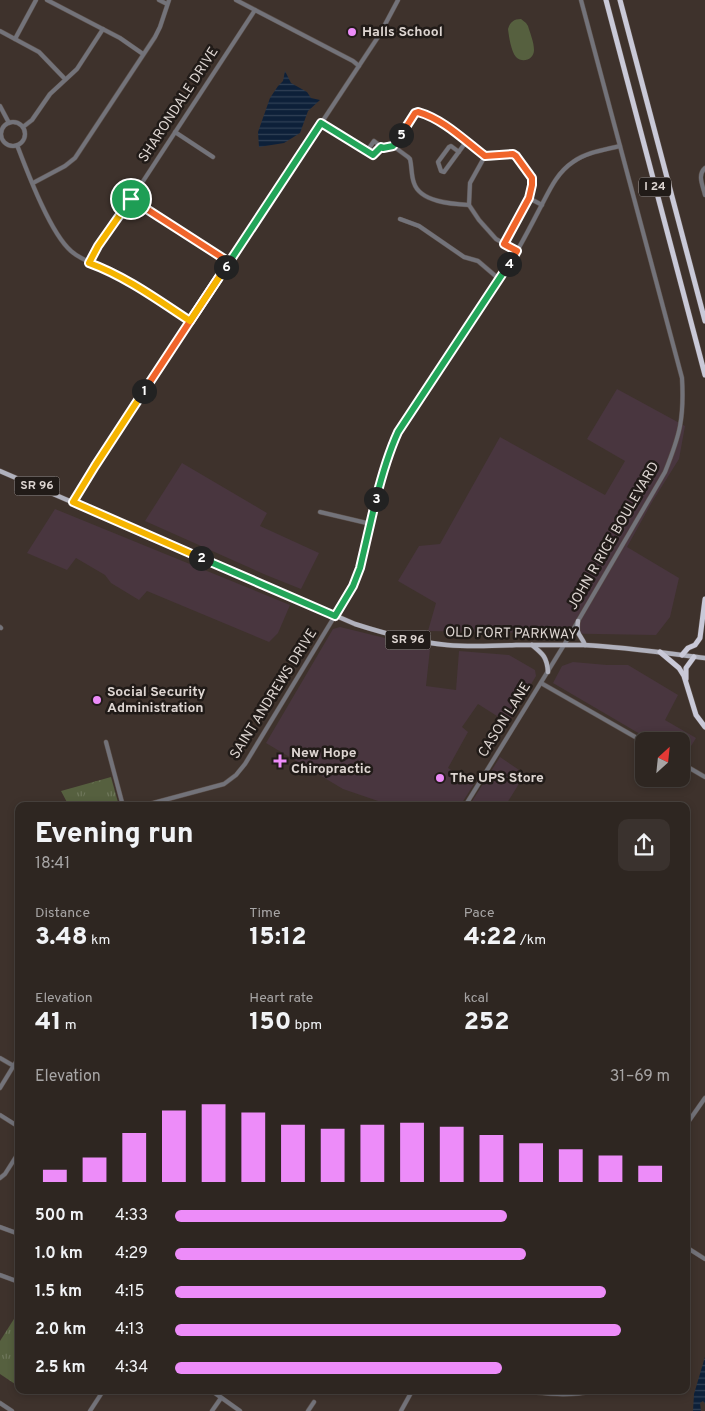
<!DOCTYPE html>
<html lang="en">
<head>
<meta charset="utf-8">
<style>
	:root { --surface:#2e2621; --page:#3a322e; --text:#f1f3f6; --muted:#a7a5a5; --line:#49433f; --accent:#ed8cf9 }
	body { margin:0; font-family:Overpass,sans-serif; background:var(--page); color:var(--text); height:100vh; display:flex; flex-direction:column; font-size:19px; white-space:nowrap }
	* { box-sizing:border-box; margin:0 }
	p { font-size:16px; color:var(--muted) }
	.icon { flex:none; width:28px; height:28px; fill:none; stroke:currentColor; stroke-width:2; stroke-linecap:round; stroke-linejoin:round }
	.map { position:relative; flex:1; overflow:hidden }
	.sheet { position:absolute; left:15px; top:802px; width:675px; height:592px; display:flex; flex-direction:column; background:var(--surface); border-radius:10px; box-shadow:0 2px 8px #0003,0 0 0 1px var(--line) }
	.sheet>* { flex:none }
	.needle { width:32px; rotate:27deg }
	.buttons { position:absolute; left:635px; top:732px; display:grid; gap:10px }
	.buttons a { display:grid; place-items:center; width:55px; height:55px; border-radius:10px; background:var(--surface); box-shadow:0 2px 8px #0003,0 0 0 1px var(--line); font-size:25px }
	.pin { position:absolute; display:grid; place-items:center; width:42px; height:42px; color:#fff; margin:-21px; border:2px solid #fff; border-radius:50%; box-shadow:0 1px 5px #0007 }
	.km { position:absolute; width:25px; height:25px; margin:-12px; border-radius:50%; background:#222; color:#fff; font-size:14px; line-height:25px; text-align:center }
	.round { display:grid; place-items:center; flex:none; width:52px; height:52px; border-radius:10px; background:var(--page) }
	.overview { display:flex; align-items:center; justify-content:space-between; height:85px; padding:0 20px }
	h1 { font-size:28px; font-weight:800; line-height:38px }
	.figures { display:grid; grid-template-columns:repeat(3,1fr); gap:8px; height:85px; padding:5px 20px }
	.figures div { display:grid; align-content:center }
	.figures b { font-size:25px; font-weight:800 }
	.figures small { font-size:14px; font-weight:400 }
	.figures p { font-size:14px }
	.chart { height:140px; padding:10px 20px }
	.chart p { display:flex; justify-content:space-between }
	.chart svg { width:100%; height:90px; margin-top:5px; stroke:var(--accent); stroke-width:6 }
	ul { padding:0 20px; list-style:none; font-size:16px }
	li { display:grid; grid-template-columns:80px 60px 1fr; align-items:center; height:38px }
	li i { height:12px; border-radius:6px; background:var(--accent) }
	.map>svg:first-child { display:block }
</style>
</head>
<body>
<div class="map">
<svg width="705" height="1411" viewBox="0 0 705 1411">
	<defs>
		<pattern id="grass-tufts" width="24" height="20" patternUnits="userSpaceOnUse" patternTransform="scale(1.25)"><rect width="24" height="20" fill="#56603f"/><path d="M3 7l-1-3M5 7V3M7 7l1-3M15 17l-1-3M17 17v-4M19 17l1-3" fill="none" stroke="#6e765a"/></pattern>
		<pattern id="forest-firs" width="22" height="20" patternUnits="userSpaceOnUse" patternTransform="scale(1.25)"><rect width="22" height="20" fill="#56603f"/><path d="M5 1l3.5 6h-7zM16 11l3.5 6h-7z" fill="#6e765a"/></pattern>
		<pattern id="water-rules" width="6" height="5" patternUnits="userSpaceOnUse" patternTransform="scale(1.25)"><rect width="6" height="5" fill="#0d2039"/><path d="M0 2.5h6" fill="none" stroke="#304055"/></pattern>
	</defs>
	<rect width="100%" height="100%" fill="#3e322c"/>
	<g fill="#49363f">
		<path d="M617,389L685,426L679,459L652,502L627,547L679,578L670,617L656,635L428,631L436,603L398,581L419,546L440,544L500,437L605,495L625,461L587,439Z"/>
		<path d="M182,463L267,513L260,526L319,553L301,589L266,575L145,521Z"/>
		<path d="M55,509L290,605L278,633L269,642L147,591L139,600L111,583L105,575L76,558L67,570L27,553Z"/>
		<path d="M340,627L430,649L426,686L456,690L459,651L509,655L535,670L536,676L508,723L478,704L462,727L468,732L448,768L474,784L460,806H375L378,801L343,789L266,743L333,629Z"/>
		<path d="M573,662L607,665H628L678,695L665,720L696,738L683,759L681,758V741H652L553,683L562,666Z"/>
		<path d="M500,757L525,774L507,803L509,806H469Z"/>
	</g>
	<g fill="url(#grass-tufts)">
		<path d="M111,777L119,806H69L61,791Z"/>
		<path d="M19,1311V1378L15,1384L0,1374V1341Z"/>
	</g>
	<path fill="url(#forest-firs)" d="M96,781L101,782L100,791L91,806H78L83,799L88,786Z"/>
	<path fill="#56603f" d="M521,19L526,23L528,26C530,33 534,42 534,50C534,59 523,64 516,57C511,51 509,37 508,29C510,22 514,19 521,19Z"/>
	<g fill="url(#water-rules)">
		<path d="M285,71L291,83L307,92L311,98L320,100L308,111L300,133L284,143L259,147L258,132L270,98L278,86L283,81Z"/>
		<path d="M705,1357V1404L703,1401L700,1403L701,1411H693L694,1394Z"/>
	</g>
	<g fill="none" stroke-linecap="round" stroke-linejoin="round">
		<g stroke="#5b4f4a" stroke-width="5">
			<g id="minor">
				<path d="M47,0L120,38L143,54"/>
				<path d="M159,0L167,4"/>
				<path d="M236,0L353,61L359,66"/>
				<path d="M0,31L39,52L65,79"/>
				<path d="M15,39L36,0"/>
				<path d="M0,106L9,123"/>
				<circle cx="13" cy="134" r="12"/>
				<path d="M321,123L367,151L374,141L383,148L393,146L415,113H421L454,131L485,156L509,154L515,156L532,178L533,185L529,198L542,205"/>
				<path d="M23,127L32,120L50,94L77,69L103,29"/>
				<path d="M175,132L213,157"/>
				<path d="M17,145C27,171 50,233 71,251C82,261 96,264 108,270C137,286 163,303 190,321"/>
				<path d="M393,146L408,157L410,159C412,167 411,175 414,183C420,202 452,204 469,205L479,220L496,239L517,251"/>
				<path d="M367,151L373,155L381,147"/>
				<path d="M459,152L451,146L449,147L438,162L441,171L444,172L466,142"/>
				<path d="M705,168C697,175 703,186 705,195"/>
				<path d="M33,183L65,166L75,158L155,37L160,27L169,0"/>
				<path d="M131,199L229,262"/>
				<path d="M469,205L470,183L485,156"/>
				<path d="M400,219L419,226L464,257L478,261L499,279"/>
				<path d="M504,244L529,198"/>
				<path d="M89,263L98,246L134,195L255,10"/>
				<path d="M73,502L95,466L380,34L398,0"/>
				<path d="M320,512L371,524"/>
				<path d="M0,627L1,628"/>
				<path d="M541,683L644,742"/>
				<path d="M106,742L123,806"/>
				<path d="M681,763L705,777"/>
				<path d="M142,806L224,784L236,775L245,764L353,586C368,549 372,509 383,471C388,450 399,431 410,412L508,266C519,249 528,231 538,212C548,194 555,174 573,162C587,152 604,150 620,146"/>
				<path d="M465,806L564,645L665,472C671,457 677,442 680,426C683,410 683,395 682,378L581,0"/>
				<path d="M0,1058L19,1069"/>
				<path d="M0,1088L19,1057"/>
				<path d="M0,1115L19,1127"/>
				<path d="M686,1125L705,1098"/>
				<path d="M0,1178L5,1174L19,1152"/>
				<path d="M0,1227L19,1234"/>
				<path d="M686,1247L705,1259"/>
				<path d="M0,1275L19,1282"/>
				<path d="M686,1314V1324"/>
				<path d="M212,1391L240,1411"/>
				<path d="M520,1391C545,1393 568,1397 592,1391"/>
				<path d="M0,1403L12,1411"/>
				<path d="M90,1411L103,1391"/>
				<path d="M212,1411L221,1398"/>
				<path d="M308,1411L314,1402"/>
				<path d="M401,1411L412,1391"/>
			</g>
		</g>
		<g stroke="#5b4f4a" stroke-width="5.5">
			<g id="major">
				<path d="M0,471L355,624C386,634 415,642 447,645C470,647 493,646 516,645C539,645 561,645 584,645C625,647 665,653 705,658"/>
				<path d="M578,621C576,636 580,633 585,645"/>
				<path d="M532,645C543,654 547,657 548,672"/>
			</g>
		</g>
		<g stroke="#5b4f4a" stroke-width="6">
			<g id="highway">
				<path d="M606,0L705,375"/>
				<path d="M620,0L705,321"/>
				<path d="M660,652L679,668L684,676L696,715L705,727"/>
				<path d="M682,655L688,648L695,645L700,638L705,599"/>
				<path d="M686,679V668L694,657"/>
			</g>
		</g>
		<use href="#minor" stroke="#73737a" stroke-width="4"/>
		<use href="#major" stroke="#b0b1bd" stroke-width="4.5"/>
		<use href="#highway" stroke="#c9c9d8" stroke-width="5"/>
	</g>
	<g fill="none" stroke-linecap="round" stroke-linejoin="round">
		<g stroke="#fff" stroke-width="10">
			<path id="split-1" d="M131,199L229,262L144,391"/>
		</g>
		<g stroke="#fff" stroke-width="10">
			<path id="split-2" d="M144,391L95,466L73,502L201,558"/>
		</g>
		<g stroke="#fff" stroke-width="10">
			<path id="split-3" d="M201,558L335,616L353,586L360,568L376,499"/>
		</g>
		<g stroke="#fff" stroke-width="10">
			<path id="split-4" d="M376,499C382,475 388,454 398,432L509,264"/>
		</g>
		<g stroke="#fff" stroke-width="10">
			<path id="split-5" d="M401,135L415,113L418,112C443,119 464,140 485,156L513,154L516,156L532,178V185L529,198L504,244L517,251L509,264"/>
		</g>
		<g stroke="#fff" stroke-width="10">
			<path id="split-6" d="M226,267L321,123L373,155L381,147L383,148L393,146L401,135"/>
		</g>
		<g stroke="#fff" stroke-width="10">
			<path id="split-7" d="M131,199L98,246L89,263C125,276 158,300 190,321L226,267"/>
		</g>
		<use href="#split-1" stroke="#f0652b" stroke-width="6"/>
		<use href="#split-2" stroke="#f5b400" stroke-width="6"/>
		<use href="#split-3" stroke="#22a559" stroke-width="6"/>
		<use href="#split-4" stroke="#22a559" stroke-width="6"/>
		<use href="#split-5" stroke="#f0652b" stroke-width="6"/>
		<use href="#split-6" stroke="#22a559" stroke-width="6"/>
		<use href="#split-7" stroke="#f5b400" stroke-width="6"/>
	</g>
	<g fill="#ed8cf9" stroke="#211b18" stroke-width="2">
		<circle cx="352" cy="32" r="5"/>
		<circle cx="97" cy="700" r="5"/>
		<path d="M277.5 753.5h5v5h5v5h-5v5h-5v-5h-5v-5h5z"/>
		<circle cx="440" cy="778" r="5"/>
	</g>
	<g text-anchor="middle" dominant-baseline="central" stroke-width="5" stroke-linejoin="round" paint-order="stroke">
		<g fill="#211b18" stroke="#a59d9a" stroke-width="1">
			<rect x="639" y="177.5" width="32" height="19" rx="4"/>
			<rect x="14.5" y="476.5" width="45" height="19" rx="4"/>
			<rect x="385.5" y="630.5" width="45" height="19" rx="4"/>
		</g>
		<g font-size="12" font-weight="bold" fill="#ddd5d1">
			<text x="655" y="187">I 24</text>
			<text x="37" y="486">SR 96</text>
			<text x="408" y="640">SR 96</text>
		</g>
		<g font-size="14" font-weight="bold" fill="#ddd5d1" stroke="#211b18" text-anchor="start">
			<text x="362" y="32">Halls School</text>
			<text x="107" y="692">Social Security<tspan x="107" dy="16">Administration</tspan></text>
			<text x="291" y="753">New Hope<tspan x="291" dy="16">Chiropractic</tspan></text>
			<text x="450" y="778">The UPS Store</text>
		</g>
		<g font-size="14" fill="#ddd5d1" stroke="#211b18">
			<text transform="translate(179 105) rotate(-57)">SHARONDALE DRIVE</text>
			<text transform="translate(614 536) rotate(-60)">JOHN R RICE BOULEVARD</text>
			<text transform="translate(511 634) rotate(1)">OLD FORT PARKWAY</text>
			<text transform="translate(274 694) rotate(-58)">SAINT ANDREWS DRIVE</text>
			<text transform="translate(505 720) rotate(-58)">CASON LANE</text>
		</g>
	</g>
</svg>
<div class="buttons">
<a><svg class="needle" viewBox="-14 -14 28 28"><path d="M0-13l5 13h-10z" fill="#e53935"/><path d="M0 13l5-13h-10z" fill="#a7a5a5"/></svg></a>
</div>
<div class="pin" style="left:131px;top:199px;background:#1e9e55"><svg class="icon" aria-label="arrive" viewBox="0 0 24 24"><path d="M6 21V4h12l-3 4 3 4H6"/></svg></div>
<b class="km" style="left:144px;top:391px">1</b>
<b class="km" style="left:201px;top:558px">2</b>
<b class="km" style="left:376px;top:499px">3</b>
<b class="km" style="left:509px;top:264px">4</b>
<b class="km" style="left:401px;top:135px">5</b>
<b class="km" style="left:226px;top:267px">6</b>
<section class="sheet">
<div class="overview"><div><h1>Evening run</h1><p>18:41</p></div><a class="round"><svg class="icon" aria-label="share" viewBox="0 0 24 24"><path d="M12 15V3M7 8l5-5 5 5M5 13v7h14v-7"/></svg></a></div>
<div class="figures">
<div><p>Distance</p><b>3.48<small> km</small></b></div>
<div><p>Time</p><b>15:12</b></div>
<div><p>Pace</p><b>4:22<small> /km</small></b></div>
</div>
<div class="figures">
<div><p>Elevation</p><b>41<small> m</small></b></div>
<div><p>Heart rate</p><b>150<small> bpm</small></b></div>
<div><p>kcal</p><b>252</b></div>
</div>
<div class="chart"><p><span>Elevation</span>31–69 m</p>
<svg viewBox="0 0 160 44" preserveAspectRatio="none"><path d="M5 44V38M15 44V32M25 44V20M35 44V9M45 44V6M55 44V10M65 44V16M75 44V18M85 44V16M95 44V15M105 44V17M115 44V21M125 44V25M135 44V28M145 44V31M155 44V36"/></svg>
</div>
<ul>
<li><b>500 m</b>4:33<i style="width:67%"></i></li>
<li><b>1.0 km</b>4:29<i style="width:71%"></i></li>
<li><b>1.5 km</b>4:15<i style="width:87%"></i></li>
<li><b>2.0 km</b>4:13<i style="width:90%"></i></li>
<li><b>2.5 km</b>4:34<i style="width:66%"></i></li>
</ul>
</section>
</div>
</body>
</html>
